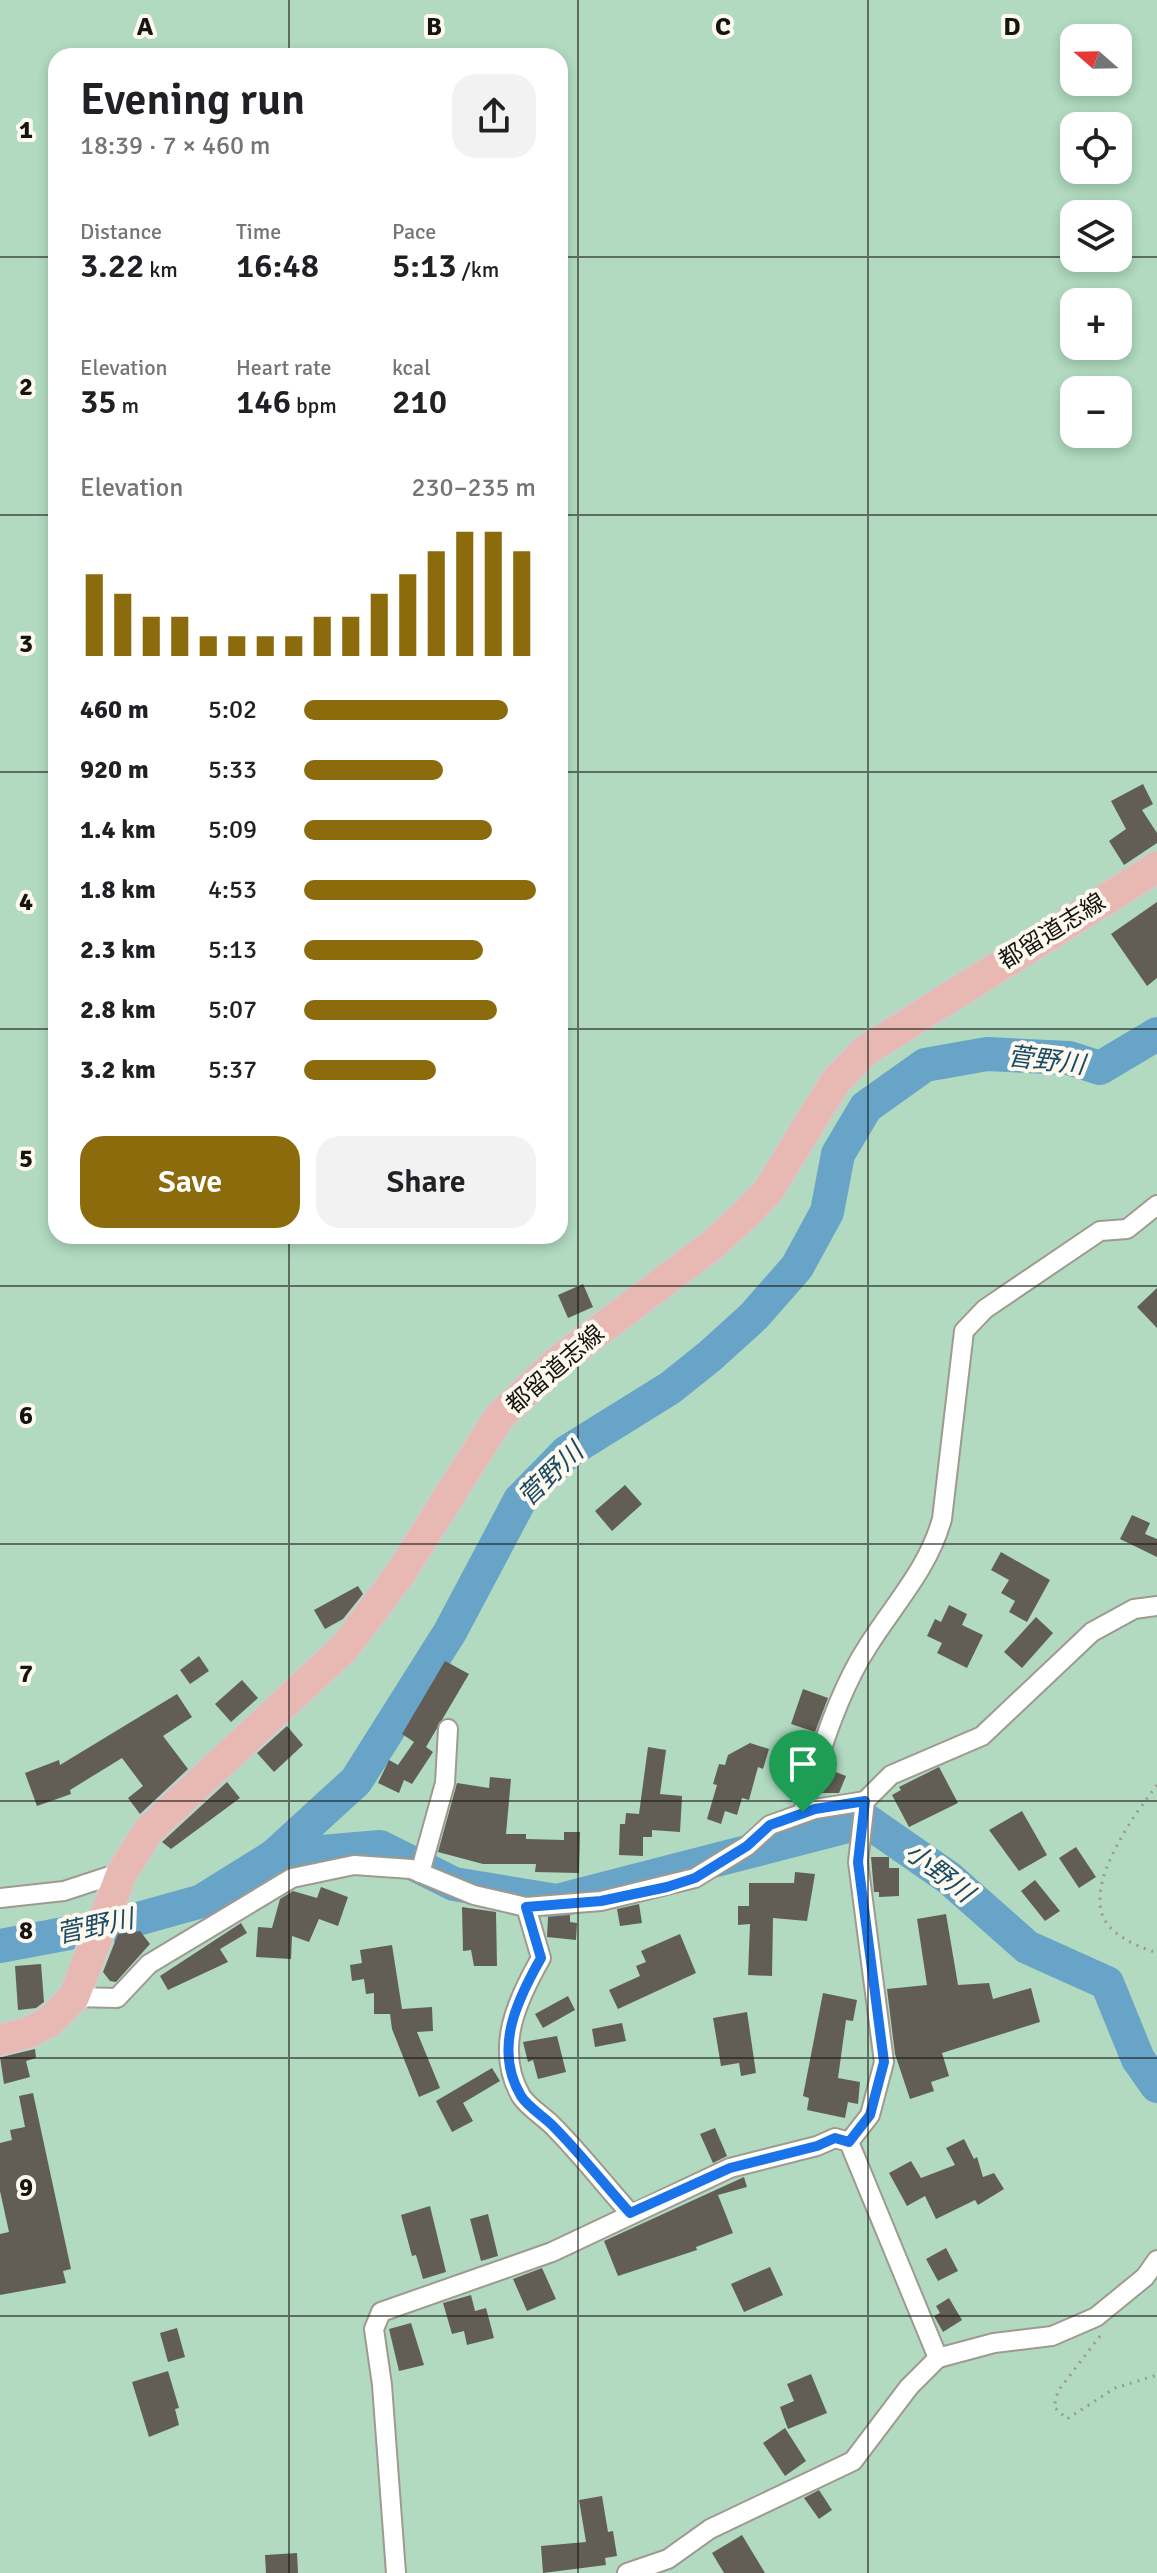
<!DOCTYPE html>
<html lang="en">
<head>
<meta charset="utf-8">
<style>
	:root { --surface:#fff; --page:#f2f2f2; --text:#202124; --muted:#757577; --accent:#8c6b0c }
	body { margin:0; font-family:Signika,"Noto Sans JP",sans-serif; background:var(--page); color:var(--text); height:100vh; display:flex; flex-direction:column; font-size:30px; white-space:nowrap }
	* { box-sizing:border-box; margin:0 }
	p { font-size:26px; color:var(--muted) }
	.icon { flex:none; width:44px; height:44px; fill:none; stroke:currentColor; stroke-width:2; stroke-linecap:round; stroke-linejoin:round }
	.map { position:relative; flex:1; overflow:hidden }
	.panel { position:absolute; left:48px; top:48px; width:520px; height:1196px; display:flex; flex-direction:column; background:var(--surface); border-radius:24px; box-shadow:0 4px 12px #0003 }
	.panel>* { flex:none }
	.needle { width:52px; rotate:290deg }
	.buttons { position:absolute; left:1060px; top:24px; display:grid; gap:16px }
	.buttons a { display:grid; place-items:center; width:72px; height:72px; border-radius:16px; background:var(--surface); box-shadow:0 4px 12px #0003; font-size:40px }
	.pin { position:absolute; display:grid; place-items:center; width:68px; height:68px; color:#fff; margin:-82px -34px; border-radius:50% 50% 50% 0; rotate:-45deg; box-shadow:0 0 8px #0007 }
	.pin .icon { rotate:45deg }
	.round { display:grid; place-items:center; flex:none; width:84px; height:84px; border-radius:24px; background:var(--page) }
	.headline { display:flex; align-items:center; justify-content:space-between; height:136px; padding:0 32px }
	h1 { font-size:44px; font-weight:600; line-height:60px }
	.figures { display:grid; grid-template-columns:repeat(3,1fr); gap:12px; height:136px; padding:8px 32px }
	.figures div { display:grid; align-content:center }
	.figures b { font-size:34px; font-weight:600 }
	.figures small { font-size:22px; font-weight:400 }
	.figures p { font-size:22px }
	.chart { height:224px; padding:16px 32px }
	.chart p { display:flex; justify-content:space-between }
	.chart svg { width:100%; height:144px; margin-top:8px; stroke:var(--accent); stroke-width:6 }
	.button { display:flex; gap:16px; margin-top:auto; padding:16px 32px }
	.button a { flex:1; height:92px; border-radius:24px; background:var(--accent); color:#fff; font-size:32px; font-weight:600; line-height:92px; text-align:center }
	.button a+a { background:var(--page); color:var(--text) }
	ul { padding:0 32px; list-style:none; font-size:26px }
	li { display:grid; grid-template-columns:128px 96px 1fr; align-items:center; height:60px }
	li i { height:20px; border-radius:10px; background:var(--accent) }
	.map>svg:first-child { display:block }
</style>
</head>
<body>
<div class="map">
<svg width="1157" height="2573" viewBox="0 0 1157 2573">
	<rect width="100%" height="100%" fill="#f0ebe1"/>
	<path fill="#b1dac0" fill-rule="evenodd" d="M0,0H1157V2573H0ZM1074,38H1118V82H1074ZM56,56H560V1236H56ZM1074,126H1118V170H1074ZM1074,214H1118V258H1074ZM1074,302H1118V346H1074ZM1074,390H1118V434H1074Z"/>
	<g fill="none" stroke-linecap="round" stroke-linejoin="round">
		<g stroke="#68a4c8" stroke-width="34">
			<path d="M274,1856L380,1847L454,1884L557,1901L867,1821L949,1878L1027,1947L1107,1983L1138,2059L1157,2086"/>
			<path d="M0,1946L127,1922L202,1901L274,1856L356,1781L450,1632L520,1500L567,1452L670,1388L710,1356L754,1316L797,1267L827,1212L838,1154L866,1107L925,1065L987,1054L1069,1058L1100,1068L1157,1034"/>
		</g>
	</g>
	<g fill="#625e55">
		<path d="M1143,784L1153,804L1142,810L1157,833V843L1124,865L1109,841L1126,829L1111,801Z"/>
		<path d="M1157,902V978L1147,986L1111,934Z"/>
		<path d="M583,1284L593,1307L568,1318L558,1295Z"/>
		<path d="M1157,1288V1328L1137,1307Z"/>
		<path d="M625,1485L642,1504L612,1531L595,1511Z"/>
		<path d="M1132,1515L1150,1523L1145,1534L1157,1539V1557L1120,1539Z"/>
		<path d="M1001,1552L1050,1580L1027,1622L1009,1612L1015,1601L1001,1593L1009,1580L991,1570Z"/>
		<path d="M358,1586L363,1594L343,1619L325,1629L314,1610Z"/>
		<path d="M949,1605L967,1614L962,1625L983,1635L967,1668L937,1653L942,1643L927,1636L935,1619L941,1622Z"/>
		<path d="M1036,1617L1053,1633L1022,1668L1004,1652Z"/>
		<path d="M199,1656L209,1671L190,1684L180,1670Z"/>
		<path d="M445,1661L469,1674L426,1747L433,1752L412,1784L404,1780L399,1793L378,1783L389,1760L398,1765L414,1742L402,1734Z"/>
		<path d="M242,1680L258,1698L231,1722L215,1704Z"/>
		<path d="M803,1689L828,1698L815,1732L791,1724Z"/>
		<path d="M177,1694L192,1717L163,1736L188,1769L140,1814L128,1798L143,1786L122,1758L70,1790L71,1794L37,1806L25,1773L59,1760L60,1765Z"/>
		<path d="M287,1726L303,1745L274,1772L257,1753Z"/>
		<path d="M750,1743L769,1749L763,1769L758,1767L749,1800L742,1798L737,1815L725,1811L721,1824L707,1819L717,1785L713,1784L719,1764L725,1765L728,1755Z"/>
		<path d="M648,1747L666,1750L660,1794L682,1796L680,1832L652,1830V1837H643V1856L619,1855L620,1824H625L626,1813L639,1814Z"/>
		<path d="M939,1767L958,1803L909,1827L892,1795L901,1790L899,1787Z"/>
		<path d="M828,1769L846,1776L839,1793H821Z"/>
		<path d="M490,1777L511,1779L506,1834H526V1839L564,1840V1832H580L579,1873L535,1872L536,1864H483L438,1852L457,1783L489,1788Z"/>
		<path d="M227,1782L240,1798L171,1849L162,1842Z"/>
		<path d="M1022,1811L1047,1855L1019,1871L989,1830Z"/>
		<path d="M1076,1847L1096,1877L1079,1888L1059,1858Z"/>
		<path d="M871,1857H889V1868H899V1896L879,1897V1892H874Z"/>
		<path d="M795,1872L815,1874L807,1921L773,1918L772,1976L748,1975L750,1924L738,1925V1906H749V1883H794Z"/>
		<path d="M1035,1880L1060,1911L1045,1921L1021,1891Z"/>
		<path d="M321,1887L348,1897L338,1926L319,1919L309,1942L292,1936L291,1959L256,1957L258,1927L272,1928L280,1899L293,1891L317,1898Z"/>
		<path d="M639,1904L642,1923L620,1926L617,1909Z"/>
		<path d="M462,1907L496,1912L497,1966H474L471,1950L463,1951Z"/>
		<path d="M946,1914L958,1985L989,1983L993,1999L1031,1988L1040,2022L942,2053L949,2076L931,2082L934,2091L910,2099L895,2054L887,1989L927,1985L917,1919Z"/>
		<path d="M570,1915V1922L577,1923L576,1940L547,1937L548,1917Z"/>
		<path d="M241,1923L247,1933L220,1949L228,1962L168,1990L160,1976Z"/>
		<path d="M140,1931L150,1944L116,1982L110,1981L103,1972L118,1934Z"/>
		<path d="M680,1934L696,1973L618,2009L609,1990L640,1976L636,1966L646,1962L641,1951Z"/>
		<path d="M392,1945L402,2009L432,2007L433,2031L417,2032L440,2088L419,2097L392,2029L390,2014H374V1993L366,1994L364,1979L352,1981L350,1965L362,1963L360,1950Z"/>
		<path d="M41,1964L44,2002L36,2008L18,2010L15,1966Z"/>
		<path d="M823,1993L857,2000L853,2021L846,2020L838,2078L860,2082L858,2104L848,2102L845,2118L807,2110L809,2098L803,2096Z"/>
		<path d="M568,1996L575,2010L543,2028L535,2014Z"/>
		<path d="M747,2012L756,2073L741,2076L739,2063L721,2066L713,2018Z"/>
		<path d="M622,2023L626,2041L595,2047L592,2029Z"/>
		<path d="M557,2036L566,2072L538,2079L533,2060L528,2062L523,2042Z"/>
		<path d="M35,2049L36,2058L26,2061L30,2077L4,2084L0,2057Z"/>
		<path d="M492,2068L500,2081L463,2103L473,2121L452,2132L436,2101Z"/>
		<path d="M33,2093L71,2269L63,2271L66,2283L0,2295V2234L9,2232L0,2191V2143L12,2140L10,2130L25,2127L19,2096Z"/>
		<path d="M715,2128L727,2156L713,2163L700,2134Z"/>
		<path d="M964,2139L974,2159L977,2157L983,2177L994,2173L1004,2189L978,2205L975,2200L936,2219L925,2196L907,2206L889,2173L911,2161L921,2178L955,2165L946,2148Z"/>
		<path d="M744,2177L747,2187L718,2195L733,2233L696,2247L697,2250L618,2276L604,2241Z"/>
		<path d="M430,2206L446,2272L423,2279L416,2255L412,2256L401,2215Z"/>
		<path d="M488,2214L498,2256L481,2261L470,2219Z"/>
		<path d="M946,2248L958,2271L938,2281L926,2259Z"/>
		<path d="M770,2267L783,2295L744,2312L731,2284Z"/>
		<path d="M542,2268L556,2299L527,2311L513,2279Z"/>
		<path d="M471,2295L475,2311L486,2308L494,2338L467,2345L464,2331L452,2334L443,2303Z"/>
		<path d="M949,2298L962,2320L943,2332L934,2316L940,2313L936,2306Z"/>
		<path d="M411,2323L424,2365L399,2371L389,2329Z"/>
		<path d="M177,2328L185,2357L168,2362L160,2333Z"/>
		<path d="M168,2371L179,2408L175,2409L179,2425L149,2437L132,2382Z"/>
		<path d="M811,2374L827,2413L788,2429L780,2407L794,2401L787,2384Z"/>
		<path d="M785,2428L806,2461L785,2476L763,2443Z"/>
		<path d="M819,2490L832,2510L819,2519L804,2498Z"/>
		<path d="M602,2496L608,2532L613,2531L617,2556L605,2558L606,2565L543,2573L541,2546L586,2542L579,2500Z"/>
		<path d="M742,2535L765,2573H724L712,2553Z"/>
		<path d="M297,2553L298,2573H266L265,2555Z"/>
	</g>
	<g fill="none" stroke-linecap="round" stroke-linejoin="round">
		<g stroke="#9e9a90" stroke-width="22">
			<g id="street">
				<path d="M803,1812C817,1759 838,1692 868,1646C895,1603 928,1569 942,1519L964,1331L985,1309L1100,1231L1127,1229L1157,1205"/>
				<path d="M420,1873L445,1783L448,1729"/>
				<path d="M0,1898L64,1891L122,1872"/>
				<path d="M526,1907L541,1958C517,2000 494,2049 521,2096C528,2107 543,2116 552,2125C580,2153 604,2184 630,2213"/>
				<path d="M74,1997L117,1998L149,1964L292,1878L354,1865L411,1869L474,1895L526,1907L601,1901L695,1878L747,1846L770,1825L815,1809L865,1801L891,1775L982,1736L1092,1632L1134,1609L1157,1606"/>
				<path d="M849,2142L870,2115L884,2062L858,1862L865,1801"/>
				<path d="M396,2573L382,2385L374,2329L381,2312L552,2252L730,2168L817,2146L835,2138L849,2142L938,2358"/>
				<path d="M627,2573L668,2559L710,2529L853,2461L909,2387L938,2358L994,2343L1052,2336L1096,2317L1145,2277L1157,2260"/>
			</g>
		</g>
		<g stroke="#cccccb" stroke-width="34">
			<path id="primary" d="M0,2040L27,2033L49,2022L74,1997L122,1872L149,1830L345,1647L400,1574L499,1417L557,1362L711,1246L748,1212L768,1191L835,1082L866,1050L1157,867"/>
		</g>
		<g stroke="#9d9992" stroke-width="3" stroke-dasharray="2 6" stroke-linecap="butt">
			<path d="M1157,1785C1135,1814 1079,1889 1108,1925C1121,1940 1140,1947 1157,1953"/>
			<path d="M1100,2336L1058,2391L1054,2407L1067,2419L1115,2388L1157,2375"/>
		</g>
		<use href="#street" stroke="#fff" stroke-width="18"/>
		<use href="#primary" stroke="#e8b8b3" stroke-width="30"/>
	</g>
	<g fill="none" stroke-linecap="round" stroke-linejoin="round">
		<g stroke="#fff" stroke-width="16">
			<path id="route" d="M865,1801L858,1862L884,2062L870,2115L849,2142L835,2138L817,2146L730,2168L630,2213C604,2184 580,2153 552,2125C543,2116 528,2107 521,2096C493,2049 517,2000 541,1958L526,1907L601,1901L667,1887L695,1878L747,1846L770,1825L815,1809Z"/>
		</g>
		<use href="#route" stroke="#1a73e8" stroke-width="10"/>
	</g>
	<path fill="none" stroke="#171512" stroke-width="2" stroke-opacity="0.55" d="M289,0V56M578,0V2573M868,0V2573M0,257H56M560,257H1074M1118,257H1157M0,515H56M560,515H1157M0,772H56M560,772H1157M0,1029H56M560,1029H1157M289,1236V2573M0,1286H1157M0,1544H1157M0,1801H1157M0,2058H1157M0,2316H1157"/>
	<g text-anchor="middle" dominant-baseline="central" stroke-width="8" stroke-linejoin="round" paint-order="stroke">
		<g font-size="24" fill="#171512" stroke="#fef9ee">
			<text transform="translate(1052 931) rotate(-32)">都留道志線</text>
			<text transform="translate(555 1369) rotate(-41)">都留道志線</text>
		</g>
		<g font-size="26" font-style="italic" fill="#1b4a65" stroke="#fef9ee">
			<text transform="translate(1046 1061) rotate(7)">菅野川</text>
			<text transform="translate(551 1475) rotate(-44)">菅野川</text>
			<text transform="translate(939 1873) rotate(38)">小野川</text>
			<text transform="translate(95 1927) rotate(-12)">菅野川</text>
		</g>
	</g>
	<g font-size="26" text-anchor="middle" font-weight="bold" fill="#171512" stroke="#fef9ee" stroke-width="8" stroke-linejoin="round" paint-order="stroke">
		<text x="145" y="35">A</text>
		<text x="434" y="35">B</text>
		<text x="723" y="35">C</text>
		<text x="1012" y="35">D</text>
		<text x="26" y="138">1</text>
		<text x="26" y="395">2</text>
		<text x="26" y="652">3</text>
		<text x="26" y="910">4</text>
		<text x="26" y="1167">5</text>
		<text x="26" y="1424">6</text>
		<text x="26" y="1682">7</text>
		<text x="26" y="1939">8</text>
		<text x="26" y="2196">9</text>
	</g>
</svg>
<div class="buttons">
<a><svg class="needle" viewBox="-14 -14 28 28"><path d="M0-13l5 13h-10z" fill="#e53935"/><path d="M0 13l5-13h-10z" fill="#757577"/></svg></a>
<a><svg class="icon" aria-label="locate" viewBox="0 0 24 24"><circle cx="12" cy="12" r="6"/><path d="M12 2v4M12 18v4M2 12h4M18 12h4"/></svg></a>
<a><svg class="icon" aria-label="layers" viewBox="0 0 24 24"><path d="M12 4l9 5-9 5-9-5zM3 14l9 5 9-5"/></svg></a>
<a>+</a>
<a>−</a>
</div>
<div class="pin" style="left:803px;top:1812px;background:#1e9e55"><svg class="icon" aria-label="arrive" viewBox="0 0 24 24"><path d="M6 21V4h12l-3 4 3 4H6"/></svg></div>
<section class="panel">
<div class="headline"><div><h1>Evening run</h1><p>18:39 · 7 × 460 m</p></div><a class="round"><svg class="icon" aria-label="share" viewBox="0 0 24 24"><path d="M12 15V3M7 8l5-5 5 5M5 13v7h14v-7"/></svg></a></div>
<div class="figures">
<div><p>Distance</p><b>3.22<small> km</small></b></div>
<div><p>Time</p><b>16:48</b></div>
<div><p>Pace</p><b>5:13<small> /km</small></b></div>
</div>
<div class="figures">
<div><p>Elevation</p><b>35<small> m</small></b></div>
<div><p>Heart rate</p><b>146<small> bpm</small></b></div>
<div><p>kcal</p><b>210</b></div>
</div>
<div class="chart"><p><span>Elevation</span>230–235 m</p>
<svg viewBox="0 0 160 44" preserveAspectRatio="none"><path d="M5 44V19M15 44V25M25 44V32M35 44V32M45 44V38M55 44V38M65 44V38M75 44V38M85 44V32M95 44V32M105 44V25M115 44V19M125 44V12M135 44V6M145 44V6M155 44V12"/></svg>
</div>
<ul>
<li><b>460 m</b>5:02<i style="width:88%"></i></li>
<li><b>920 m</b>5:33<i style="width:60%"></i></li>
<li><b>1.4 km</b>5:09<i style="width:81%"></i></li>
<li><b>1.8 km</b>4:53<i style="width:100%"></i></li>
<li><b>2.3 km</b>5:13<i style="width:77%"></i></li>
<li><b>2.8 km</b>5:07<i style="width:83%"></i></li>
<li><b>3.2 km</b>5:37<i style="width:57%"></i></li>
</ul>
<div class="button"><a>Save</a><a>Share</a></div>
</section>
</div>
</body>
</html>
